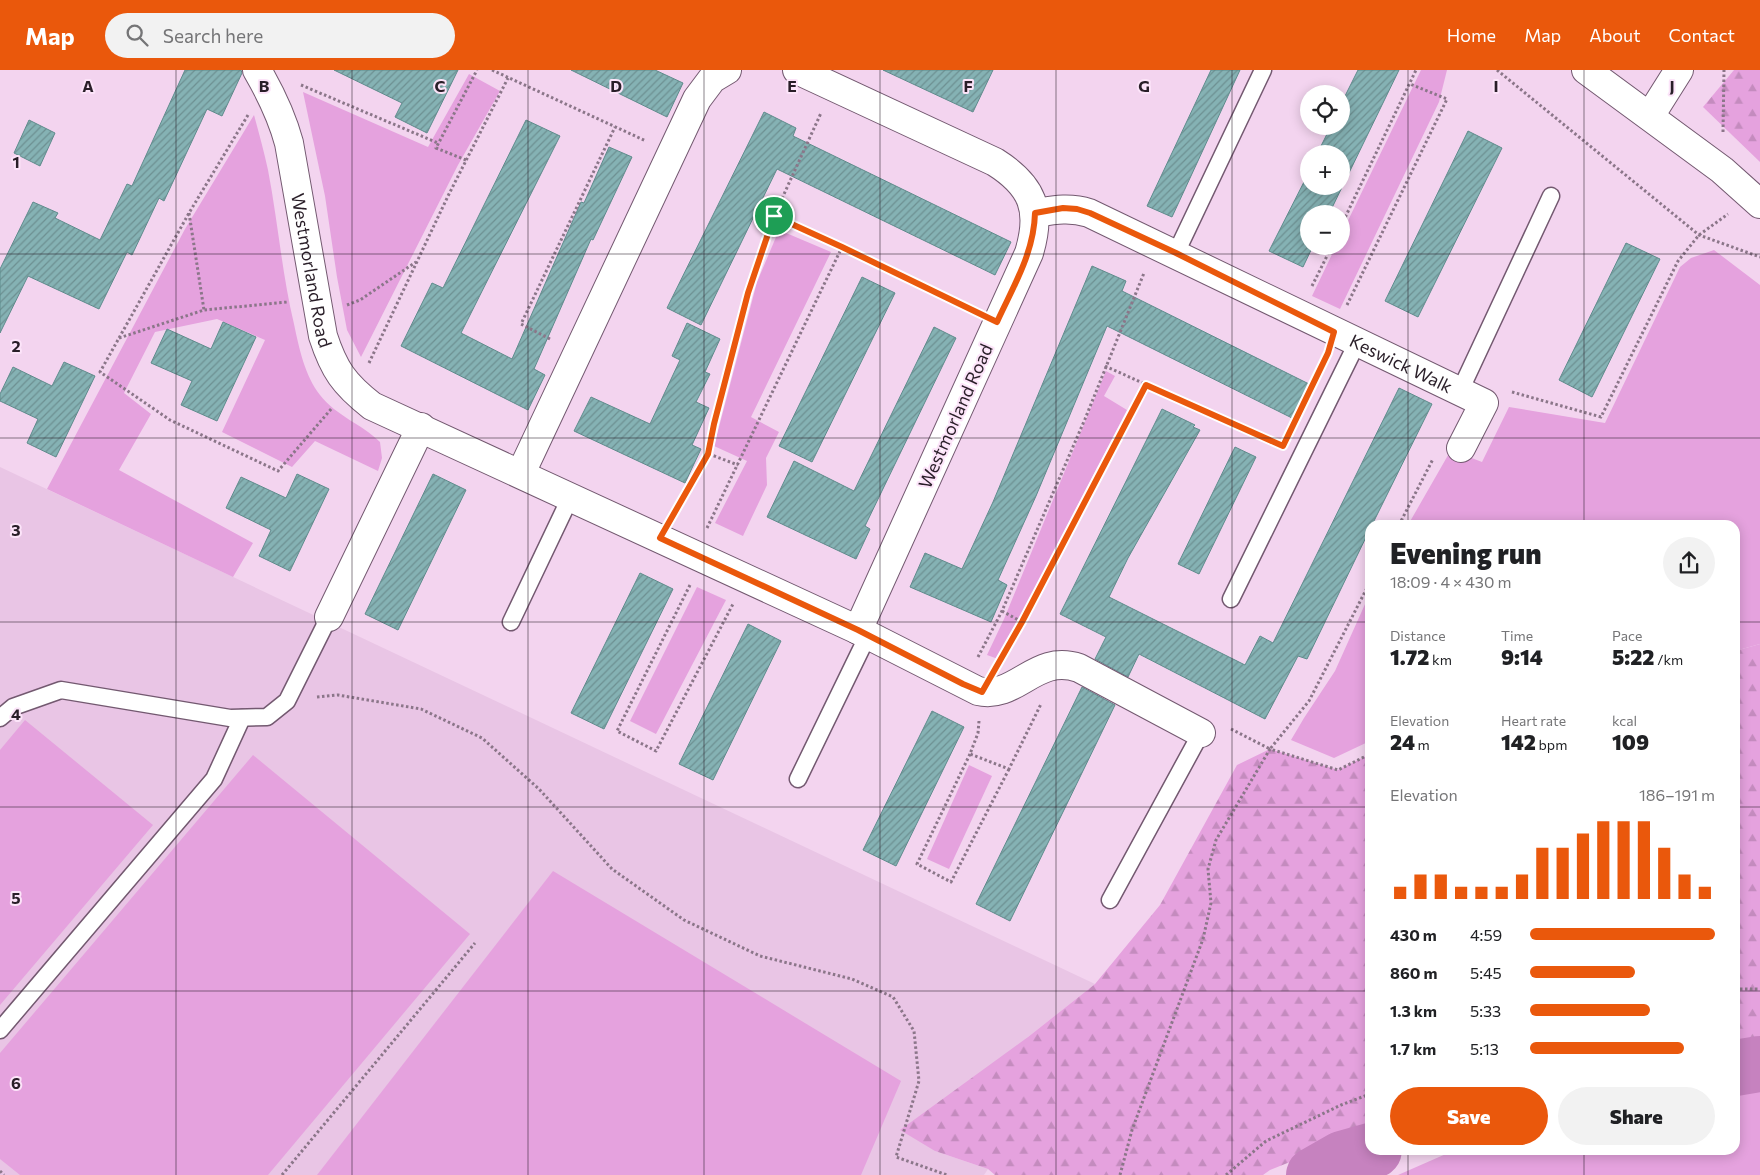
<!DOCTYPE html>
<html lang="en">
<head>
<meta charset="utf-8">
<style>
	:root { --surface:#fff; --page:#f2f2f2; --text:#202124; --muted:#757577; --accent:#ea580c }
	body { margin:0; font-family:Commissioner,sans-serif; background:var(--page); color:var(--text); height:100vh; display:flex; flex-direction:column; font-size:19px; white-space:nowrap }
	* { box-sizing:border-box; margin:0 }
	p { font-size:16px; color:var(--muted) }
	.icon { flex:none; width:28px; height:28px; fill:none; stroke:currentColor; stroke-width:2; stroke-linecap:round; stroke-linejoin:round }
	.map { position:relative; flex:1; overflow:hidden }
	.sheet { position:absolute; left:1365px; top:450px; width:375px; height:635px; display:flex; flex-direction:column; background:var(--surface); border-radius:15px; box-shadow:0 2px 12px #0003 }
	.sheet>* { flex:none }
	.tools { position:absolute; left:1300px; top:15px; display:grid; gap:10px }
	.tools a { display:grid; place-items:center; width:50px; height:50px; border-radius:50%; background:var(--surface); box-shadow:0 2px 12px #0003; font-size:25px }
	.pin { position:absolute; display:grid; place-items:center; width:42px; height:42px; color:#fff; margin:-21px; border:2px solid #fff; border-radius:50%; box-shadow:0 1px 5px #0007 }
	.round { display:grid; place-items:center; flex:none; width:52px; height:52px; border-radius:26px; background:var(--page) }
	.summary { display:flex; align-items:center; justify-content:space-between; height:85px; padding:0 25px }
	h1 { font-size:28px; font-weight:800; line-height:38px }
	.stats { display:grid; grid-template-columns:repeat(3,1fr); gap:8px; height:85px; padding:5px 25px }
	.stats div { display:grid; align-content:center }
	.stats b { font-size:21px; font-weight:800 }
	.stats small { font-size:14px; font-weight:400 }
	.stats p { font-size:14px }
	.chart { height:140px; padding:10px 25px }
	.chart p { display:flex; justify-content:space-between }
	.chart svg { width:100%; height:90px; margin-top:5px; stroke:var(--accent); stroke-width:6 }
	.action { display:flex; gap:10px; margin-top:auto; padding:10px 25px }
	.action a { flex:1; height:58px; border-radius:30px; background:var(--accent); color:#fff; font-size:20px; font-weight:800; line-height:58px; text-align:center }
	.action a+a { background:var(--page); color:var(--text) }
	ul { padding:0 25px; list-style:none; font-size:16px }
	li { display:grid; grid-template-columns:80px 60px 1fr; align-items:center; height:38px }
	li i { height:12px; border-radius:6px; background:var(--accent) }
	header { display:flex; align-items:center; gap:30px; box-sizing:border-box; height:70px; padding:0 25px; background:var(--accent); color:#fff }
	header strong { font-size:24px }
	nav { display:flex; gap:28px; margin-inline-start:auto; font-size:18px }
	.search { width:350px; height:45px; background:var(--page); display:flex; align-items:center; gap:12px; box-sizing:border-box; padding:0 18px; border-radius:28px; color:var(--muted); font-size:19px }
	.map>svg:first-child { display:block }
</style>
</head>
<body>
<header>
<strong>Map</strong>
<div class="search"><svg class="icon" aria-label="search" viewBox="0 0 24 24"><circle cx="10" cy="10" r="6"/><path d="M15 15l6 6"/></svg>Search here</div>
<nav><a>Home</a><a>Map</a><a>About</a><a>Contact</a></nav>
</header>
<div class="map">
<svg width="1760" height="1105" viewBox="0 0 1760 1105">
	<defs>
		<pattern id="forest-firs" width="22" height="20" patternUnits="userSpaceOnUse" patternTransform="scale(1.25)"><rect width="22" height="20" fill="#e5a2de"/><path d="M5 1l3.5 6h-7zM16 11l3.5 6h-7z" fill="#c48bbe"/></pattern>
		<pattern id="building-hatch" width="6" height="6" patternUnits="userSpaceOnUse" patternTransform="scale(1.25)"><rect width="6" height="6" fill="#85b2b4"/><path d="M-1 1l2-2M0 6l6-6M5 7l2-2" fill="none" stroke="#6d9092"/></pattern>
	</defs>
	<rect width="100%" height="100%" fill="#f3d4ef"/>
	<path fill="#e9c5e5" d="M0,397L1095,914L1028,967L935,1081L988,1099L984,1105H0Z"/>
	<g fill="#e5a2de">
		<path d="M1421,0H1447L1439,32L1340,239L1312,226L1336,176H1341V165Z"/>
		<path d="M469,4L500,21L458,95L361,287L347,260L337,207L325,126L303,22L428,77Z"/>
		<path d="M254,45C259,63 264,82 268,100C278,152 282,204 294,254C299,278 305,306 320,325C336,346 362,354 380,372L382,388L378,401L315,371L292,397L222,362L265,270L217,249L155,262L124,323L151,344L119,400L253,473L233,507L47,419L185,159Z"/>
		<path d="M779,160L831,182L751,347L779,362L766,388L767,415L743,466L715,453L747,391L714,376L757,212Z"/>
		<path d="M1714,180L1760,215V574L1735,581V455H1408L1451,380L1482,392L1509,337L1605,353L1680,197L1691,188Z"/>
		<path d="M1106,301L1115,306L1104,326L1127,340L998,589L987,585L1004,549Z"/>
		<path d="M697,517L726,530L656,664L630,651Z"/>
		<path d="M1370,523V671L1334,688L1291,670L1304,648L1335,601Z"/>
		<path d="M25,650L153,755L0,935V680Z"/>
		<path d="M253,685L470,864L268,1105H20L0,1089V983Z"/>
		<path d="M969,695L992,706L949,799L927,789Z"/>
		<path d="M553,801L901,1011L861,1105H317Z"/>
		<path d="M1760,1010V1105H1398L1455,1080H1735V1015Z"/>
	</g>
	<g fill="url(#forest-firs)">
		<path d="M1734,0H1760V92L1703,37Z"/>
		<path d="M1760,574V975L1735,978V581Z"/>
		<path d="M1270,679L1338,700L1370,684V1060L1270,1100L1263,1105H995L988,1099L935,1081L900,1060L1028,967L1095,914L1160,835L1237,695Z"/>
	</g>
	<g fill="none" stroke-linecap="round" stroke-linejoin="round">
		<g stroke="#c682bf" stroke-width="56">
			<path d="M1735,998L1760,994"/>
			<path d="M1314,1105L1342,1089L1374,1080"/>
		</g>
	</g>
	<g fill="url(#building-hatch)" stroke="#5f8b8c">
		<path d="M185,0H241L242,3L222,46L207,39L164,131L159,128L132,185L127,182L99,239L28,206L0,263V199L33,132L58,143L55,148L100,170L127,114L132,116Z"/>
		<path d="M334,0H458L427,63L395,47L402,33Z"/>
		<path d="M571,0H655L683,13L667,47Z"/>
		<path d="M883,0H993L973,42Z"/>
		<path d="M1211,0H1240L1172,147L1147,136Z"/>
		<path d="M1358,0H1399L1329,144H1309V176H1313L1303,197L1269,181L1309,102V116H1341V84H1317L1331,56H1341V34Z"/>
		<path d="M764,42L796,58L793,66L1011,172L995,205L777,99L701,255L667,238Z"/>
		<path d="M29,50L55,63L40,96L14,83Z"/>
		<path d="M526,50L560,66L461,263L512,289L581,132L584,133L609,77L632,87L593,170L591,169L534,299L545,305L528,340L401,276L432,213L443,218Z"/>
		<path d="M1468,61L1502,78L1418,247L1385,231Z"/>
		<path d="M1626,173L1660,189L1592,327L1559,310Z"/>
		<path d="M1092,196L1126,211L1122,221L1309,314L1292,348L1107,256L1036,426L998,510L1007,515L991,552L910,517L925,483L962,499L993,432Z"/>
		<path d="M862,207L895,223L812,392L779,376Z"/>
		<path d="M223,252L256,267L217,351L181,335L192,311L151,293L167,259L211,279Z"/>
		<path d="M687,253L720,269L705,302L710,304L696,332L709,338L692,375L701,379L685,413L574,361L591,327L650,354L680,290L672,286Z"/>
		<path d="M934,257L956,268L865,456L870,459L856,489L767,447L794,391L854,421Z"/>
		<path d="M64,292L95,306L56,387L27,373L38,349L0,331V324L13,297L52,316Z"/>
		<path d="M1399,318L1432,334L1372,455H1370V459L1307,589L1298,586L1265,649L1139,584L1128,607L1095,589L1106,567L1060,544L1162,339L1195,355L1193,357L1200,360L1128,488L1109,527L1245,595L1260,566L1273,573Z"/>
		<path d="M1235,377L1256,387L1199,504L1178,494Z"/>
		<path d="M297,404L329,419L290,501L259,486L271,460L226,438L241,407L286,428Z"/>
		<path d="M433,404L466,420L398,560L365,544Z"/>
		<path d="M640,503L673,519L604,659L571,643Z"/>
		<path d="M748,554L781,571L713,710L679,694Z"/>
		<path d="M1082,617L1115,635L1010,851L976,834Z"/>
		<path d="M932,641L964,657L896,796L863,780Z"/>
	</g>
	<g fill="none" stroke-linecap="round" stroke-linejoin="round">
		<g stroke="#735970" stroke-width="19">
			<g id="lane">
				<path d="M1176,183L1263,0"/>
				<path d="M1460,321L1551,126"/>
				<path d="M1231,529L1357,273"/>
				<path d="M511,552L571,426"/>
				<path d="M0,648L13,637L61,620L230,648L267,647L287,631L329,547"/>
				<path d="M798,709L868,565"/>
				<path d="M1110,830L1201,663"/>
				<path d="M0,960L214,709L242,648"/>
			</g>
		</g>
		<g stroke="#735970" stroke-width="30">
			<g id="street">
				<path id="s1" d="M257,0C271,24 282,47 289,73L323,266C334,300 344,314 372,336L858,560L978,621C1017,630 1035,583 1079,598L1201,663"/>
				<path d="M797,0L995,92C1033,116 1042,140 1029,183L858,560"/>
				<path d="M1650,46L1679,0"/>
				<path id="s2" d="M1035,143C1054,140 1070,137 1089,143L1484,333L1461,378"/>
				<path d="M521,403L697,29L712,9L727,0"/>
				<path d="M329,547L421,357"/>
			</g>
		</g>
		<g stroke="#735970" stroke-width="30">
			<path id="secondary" d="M1586,0L1722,100L1760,134"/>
		</g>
		<g stroke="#8b7689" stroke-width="3" stroke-dasharray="2.5 2.5" stroke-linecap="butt">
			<path d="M492,0L646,71"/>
			<path d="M1497,0L1699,165L1760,187"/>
			<path d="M301,15L438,73"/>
			<path d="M248,45L189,143L100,302L170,350L278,401L332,338"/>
			<path d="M1723,62L1724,0"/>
			<path d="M466,90L436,78L477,0"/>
			<path d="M189,143L204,240"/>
			<path d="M774,146L970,239"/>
			<path d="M1341,156L1416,0"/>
			<path d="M1312,216L1332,176"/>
			<path d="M347,235L360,230L416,192"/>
			<path d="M1347,235L1447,29L1410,14"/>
			<path d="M119,268L204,240L288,232"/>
			<path d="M550,269L521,254L615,57"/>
			<path d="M369,293L448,126L508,8"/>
			<path d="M1105,296L1280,375"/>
			<path d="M1512,322L1601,347L1678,191L1699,165L1728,144"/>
			<path d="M709,384L738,395"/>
			<path d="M674,443L709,384L714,353L748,223L774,146L821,43"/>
			<path d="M1399,455L1433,389"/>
			<path d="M707,458L842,177"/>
			<path d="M690,515L617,661L656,681L733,534"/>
			<path d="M1002,541L1022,552"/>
			<path d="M1003,585L1022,552L1146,315"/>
			<path d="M978,587L1002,541L1085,349L1144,203"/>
			<path d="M317,627L338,625L421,639L482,668L539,719L612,799L684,850L760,886L852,909L893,927L914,961L919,1011L896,1087L947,1105"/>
			<path d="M979,651L978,663L970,684L1009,699L1041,634"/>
			<path d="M1231,659L1270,679L1309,631L1370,512"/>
			<path d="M970,684L917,794L951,812L1009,699"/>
			<path d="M1735,919H1760"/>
			<path d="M0,1101L4,1105"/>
			<path d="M282,1105L475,873"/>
			<path d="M1120,1105L1132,1060L1203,869L1211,833L1208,799L1216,770L1270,679L1338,700L1370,684"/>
			<path d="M1226,1105L1266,1071L1341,1035L1370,1024"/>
		</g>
		<use href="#lane" stroke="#fff" stroke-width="16"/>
		<use href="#street" stroke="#fff" stroke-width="28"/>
		<use href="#secondary" stroke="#fff" stroke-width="28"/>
	</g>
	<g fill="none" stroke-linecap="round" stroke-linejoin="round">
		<g stroke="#fff" stroke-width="10">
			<path id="route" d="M1063,138L1077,139L1090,143L1176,183L1334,262L1328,283L1283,376L1146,315L1022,552L982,622L963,614L858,560L660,468L708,384L714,354L748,223L774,146L842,177L997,252C1013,217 1034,183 1035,143Z"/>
		</g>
		<use href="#route" stroke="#ea580c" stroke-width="6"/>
	</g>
	<path fill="none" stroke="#291e28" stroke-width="1" stroke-opacity="0.55" d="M176,0V1105M352,0V1105M528,0V1105M704,0V1105M880,0V1105M1056,0V1105M1232,0V1105M1408,0V455M1584,0V455M0,184H1760M0,368H1760M0,552H1370M1735,552H1760M0,737H1370M1735,737H1760M0,921H1370M1735,921H1760M1408,1080V1105M1584,1080V1105"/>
	<g text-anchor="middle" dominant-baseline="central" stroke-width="4" stroke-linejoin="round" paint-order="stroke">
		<g font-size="18" fill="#291e28" stroke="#fce4f9">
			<text stroke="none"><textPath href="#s1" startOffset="209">Westmorland Road</textPath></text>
			<text stroke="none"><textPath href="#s2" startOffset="401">Keswick Walk</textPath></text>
			<text transform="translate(955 346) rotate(-66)">Westmorland Road</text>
		</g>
	</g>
	<g font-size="16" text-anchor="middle" font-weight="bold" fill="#291e28" stroke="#fce4f9" stroke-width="4" stroke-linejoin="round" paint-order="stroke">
		<text x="88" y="22">A</text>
		<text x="264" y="22">B</text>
		<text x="440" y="22">C</text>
		<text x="616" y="22">D</text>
		<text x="792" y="22">E</text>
		<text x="968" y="22">F</text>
		<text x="1144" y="22">G</text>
		<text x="1496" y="22">I</text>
		<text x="1672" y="22">J</text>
		<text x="16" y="98">1</text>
		<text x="16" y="282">2</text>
		<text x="16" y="466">3</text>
		<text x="16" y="650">4</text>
		<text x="16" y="834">5</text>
		<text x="16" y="1019">6</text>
	</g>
</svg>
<div class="tools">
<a><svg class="icon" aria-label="locate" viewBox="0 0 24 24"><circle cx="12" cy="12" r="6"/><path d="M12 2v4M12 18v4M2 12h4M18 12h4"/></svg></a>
<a>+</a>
<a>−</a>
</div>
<div class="pin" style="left:774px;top:146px;background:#1e9e55"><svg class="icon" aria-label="arrive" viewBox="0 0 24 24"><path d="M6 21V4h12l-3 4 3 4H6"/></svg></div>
<section class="sheet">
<div class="summary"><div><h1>Evening run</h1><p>18:09 · 4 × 430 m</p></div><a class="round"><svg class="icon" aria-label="share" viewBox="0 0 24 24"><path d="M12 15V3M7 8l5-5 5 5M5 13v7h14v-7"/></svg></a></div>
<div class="stats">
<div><p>Distance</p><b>1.72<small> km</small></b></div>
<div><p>Time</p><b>9:14</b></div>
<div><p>Pace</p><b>5:22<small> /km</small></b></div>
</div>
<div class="stats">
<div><p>Elevation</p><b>24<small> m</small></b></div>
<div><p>Heart rate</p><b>142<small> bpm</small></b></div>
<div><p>kcal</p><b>109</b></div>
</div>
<div class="chart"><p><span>Elevation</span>186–191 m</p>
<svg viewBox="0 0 160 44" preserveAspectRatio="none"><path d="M5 44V38M15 44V32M25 44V32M35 44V38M45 44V38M55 44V38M65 44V32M75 44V19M85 44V19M95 44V12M105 44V6M115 44V6M125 44V6M135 44V19M145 44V32M155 44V38"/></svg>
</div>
<ul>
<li><b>430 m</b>4:59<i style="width:100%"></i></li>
<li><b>860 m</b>5:45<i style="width:57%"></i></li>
<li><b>1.3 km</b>5:33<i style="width:65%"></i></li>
<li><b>1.7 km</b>5:13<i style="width:83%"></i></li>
</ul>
<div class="action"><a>Save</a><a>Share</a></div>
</section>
</div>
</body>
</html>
